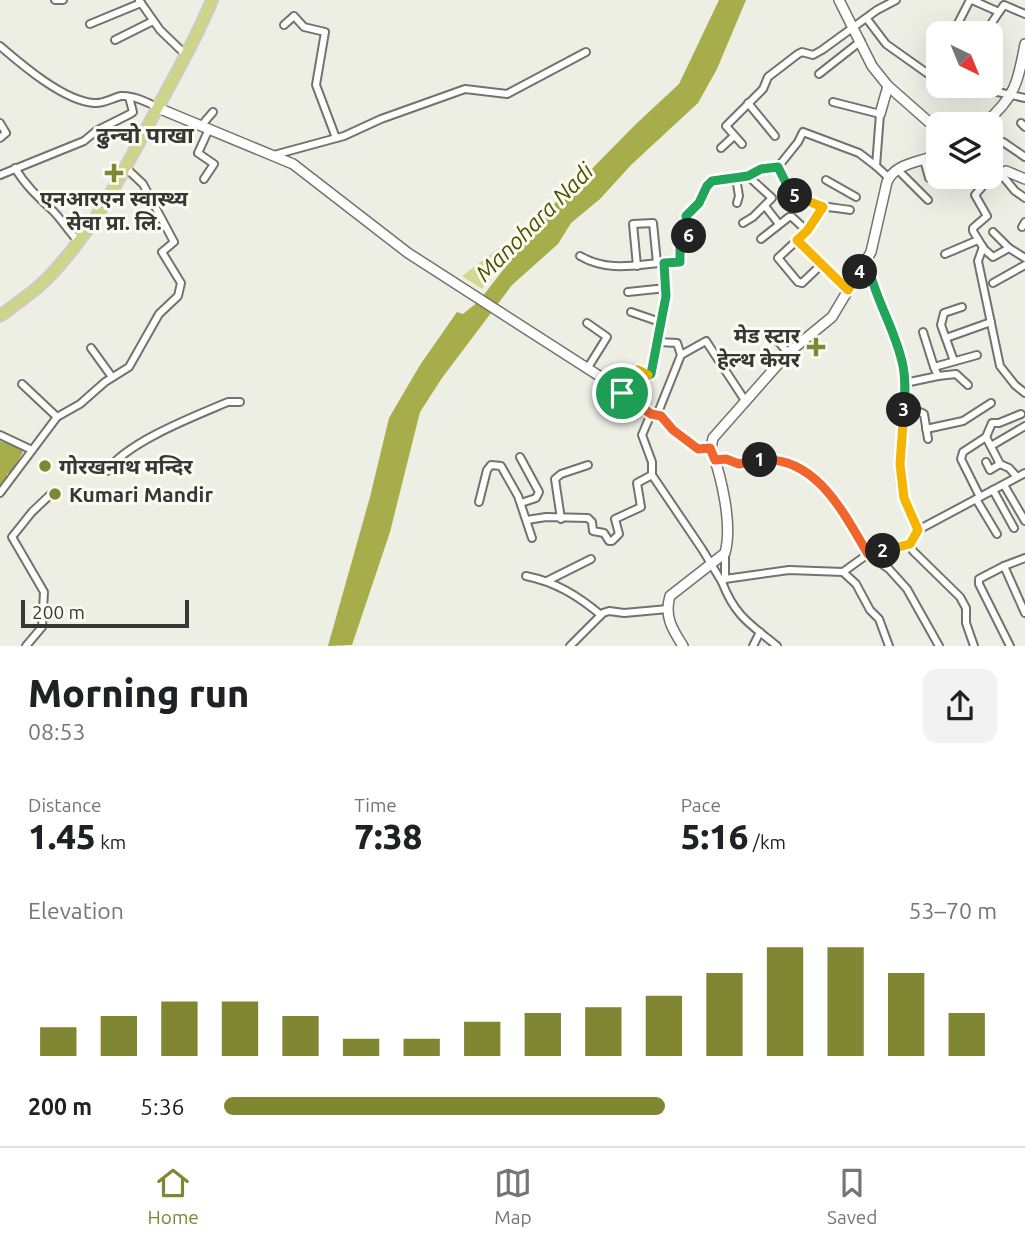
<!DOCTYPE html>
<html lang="en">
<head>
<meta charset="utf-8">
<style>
	:root { --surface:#fff; --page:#f2f2f2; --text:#202124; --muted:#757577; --line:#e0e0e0; --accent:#808631 }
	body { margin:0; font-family:Ubuntu,"Noto Sans Devanagari",sans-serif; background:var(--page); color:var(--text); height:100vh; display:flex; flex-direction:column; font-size:26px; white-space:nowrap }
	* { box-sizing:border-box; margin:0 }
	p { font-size:23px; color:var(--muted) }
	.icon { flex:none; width:38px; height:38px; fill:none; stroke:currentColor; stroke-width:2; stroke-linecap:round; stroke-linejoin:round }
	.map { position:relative; height:646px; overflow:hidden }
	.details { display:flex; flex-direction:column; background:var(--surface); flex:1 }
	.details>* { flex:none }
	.needle { width:46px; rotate:137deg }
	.fabs { position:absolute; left:926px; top:21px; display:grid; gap:14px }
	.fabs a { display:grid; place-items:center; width:77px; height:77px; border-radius:14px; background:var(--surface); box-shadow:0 7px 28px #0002; font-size:35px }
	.scale { position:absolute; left:21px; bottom:18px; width:168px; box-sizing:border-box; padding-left:7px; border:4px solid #373733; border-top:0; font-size:19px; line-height:24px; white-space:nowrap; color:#373733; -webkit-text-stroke:5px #fbfcf2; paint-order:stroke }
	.pin { position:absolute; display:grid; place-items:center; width:60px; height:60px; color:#fff; margin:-30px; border:4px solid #fff; border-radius:50%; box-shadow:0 2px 7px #0007 }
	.km { position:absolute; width:35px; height:35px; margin:-18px; border-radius:50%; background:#222; color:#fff; font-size:19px; line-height:35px; text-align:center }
	.round { display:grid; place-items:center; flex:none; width:74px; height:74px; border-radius:14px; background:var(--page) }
	.head { display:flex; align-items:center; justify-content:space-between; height:119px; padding:0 28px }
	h1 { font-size:38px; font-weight:800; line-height:52px }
	.metrics { display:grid; grid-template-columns:repeat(3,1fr); gap:10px; height:119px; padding:7px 28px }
	.metrics div { display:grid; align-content:center }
	.metrics b { font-size:35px; font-weight:800 }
	.metrics small { font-size:19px; font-weight:400 }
	.metrics p { font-size:19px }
	.chart { height:196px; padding:14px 28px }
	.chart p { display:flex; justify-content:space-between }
	.chart svg { width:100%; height:126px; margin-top:7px; stroke:var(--accent); stroke-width:6 }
	ul { padding:0 28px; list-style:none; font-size:23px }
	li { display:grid; grid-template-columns:112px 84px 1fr; align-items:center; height:52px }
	li i { height:18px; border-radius:9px; background:var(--accent) }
	.tabs { display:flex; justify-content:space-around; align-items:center; height:98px; border-top:2px solid var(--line); background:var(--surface); font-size:19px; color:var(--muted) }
	.tabs a { display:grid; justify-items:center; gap:4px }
	.tabs .active { color:var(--accent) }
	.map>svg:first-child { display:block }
</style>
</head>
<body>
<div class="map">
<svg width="1025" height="646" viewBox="0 0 1025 646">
	<rect width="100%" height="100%" fill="#edefe5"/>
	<path fill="#d3d990" d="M499,248L507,257L482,289L462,276Z"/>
	<g fill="#a6ad4a">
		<path d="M719,0H746L717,69L698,103L631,165L600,199L571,223L558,244L512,285L442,378L420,412L390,532L352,645L328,646L370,497L389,418L420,365L457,312L463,314L479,301L555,203L571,190L636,124L679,84Z"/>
		<path d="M0,441L20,448L23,452L12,471L7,474V480L0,490Z"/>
	</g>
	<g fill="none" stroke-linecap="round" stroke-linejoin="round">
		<g stroke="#72736a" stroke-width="10">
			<g id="street">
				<path d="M55,0H63"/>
				<path d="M139,0L160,30L187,56"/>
				<path d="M972,0L999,12L1004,5L1025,14"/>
				<path d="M867,19L886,44L938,81"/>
				<path d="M90,24L141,3"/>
				<path d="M284,25L294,16L304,27L325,32L316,85L336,138"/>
				<path d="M953,33L970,0"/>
				<path d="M985,33L999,12"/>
				<path d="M115,40L153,21"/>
				<path d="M0,46C22,65 64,101 94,103C104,104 112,98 121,96C132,95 148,102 158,108"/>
				<path d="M819,74L861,41"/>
				<path d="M946,86L965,92L993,91L1025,98"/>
				<path d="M833,102L880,114L876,166L889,178"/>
				<path d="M748,103L775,136"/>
				<path d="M0,123L6,133L0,138"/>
				<path d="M1021,123L1025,127"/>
				<path d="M201,126L213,112"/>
				<path d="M1003,142L1025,157"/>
				<path d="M742,144L726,126L763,89L768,77L798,54L802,52L813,55L822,50L877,10L896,0"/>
				<path d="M721,148L734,136"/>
				<path d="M274,155L344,136L381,119L465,89L507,94L586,52"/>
				<path d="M924,160L929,178"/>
				<path d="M778,167C784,174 785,185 791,192C804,207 833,207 850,210"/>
				<path d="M15,168C25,185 38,197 52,210C59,216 70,233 78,241"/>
				<path d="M897,169L928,200"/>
				<path d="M995,172L975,195L987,216L973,228V231L984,249L993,257L1009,248L1025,258"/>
				<path d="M1001,174L1015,191L1025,198"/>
				<path d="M0,175L84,141L96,131L130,114L133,112L129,97"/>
				<path d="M736,178L739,196L737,203"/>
				<path d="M204,179L214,164L198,153L209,129"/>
				<path d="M826,180L856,197"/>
				<path d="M765,206L779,224"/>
				<path d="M743,223L753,217L772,198L748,176"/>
				<path d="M1022,227L1025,222"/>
				<path d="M993,232L1009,248"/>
				<path d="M761,239L789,217H792L807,231"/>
				<path d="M797,240L848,290"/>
				<path d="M983,247L978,261L1000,366L1015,385L1025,393"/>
				<path d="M945,254L978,240"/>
				<path d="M580,256C606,271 630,266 658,263"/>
				<path d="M867,261L871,280L904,368C909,411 891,458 904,500C908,510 913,520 918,530"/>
				<path d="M821,265L802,283L798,282L778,258L807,231L823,207"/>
				<path d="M637,266L633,224L653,223L657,263"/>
				<path d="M993,283L1025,265"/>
				<path d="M628,292L666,288"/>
				<path d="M631,312L660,322"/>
				<path d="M923,332L934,367L977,355"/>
				<path d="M773,335L788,353"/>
				<path d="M946,338L991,322"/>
				<path d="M91,348L112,377"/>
				<path d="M681,355L706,341L746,402"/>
				<path d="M954,361L941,325L944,313L962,307"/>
				<path d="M587,369L607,337L587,323"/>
				<path d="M938,376L956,374L968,385"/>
				<path d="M905,383L938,376L934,367"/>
				<path d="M22,384L57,417"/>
				<path d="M622,393L638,370L649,376C655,364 652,355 658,342"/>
				<path d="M651,414L642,435L652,462V475L702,549L722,582"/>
				<path d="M903,414L920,412L924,414L928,439"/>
				<path d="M657,415L681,355L677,343L658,342L666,296L664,263L680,262L679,244L690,238L686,216L699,203L707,186L712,182L748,176L761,169L778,167L798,142L803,132L859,153L876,166"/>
				<path d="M926,429L963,421L991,403"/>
				<path d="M0,435L32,450"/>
				<path d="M986,437L1000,464L1009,468L1017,477"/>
				<path d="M991,446L1025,426"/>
				<path d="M520,457L539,492L536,498L521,503"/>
				<path d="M715,460L726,459L739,464L776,460L795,466L809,474L837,502L868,554L889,569L907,589L939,646"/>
				<path d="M986,462L990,470L1000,464"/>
				<path d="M107,471C127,442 195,416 228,402H240"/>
				<path d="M1004,485L1025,521"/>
				<path d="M993,490L1014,528"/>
				<path d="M0,493L57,417L80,404L105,382L129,367L159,314L178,296L181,283L162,252L174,242L143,184L126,168"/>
				<path d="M980,497L961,459L963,452L986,437L992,423H999L1021,414"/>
				<path d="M976,499L997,534"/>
				<path d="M479,502L487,470L491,465L501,466L518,496L532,538"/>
				<path d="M561,519L555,479L561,474L588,465"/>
				<path d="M527,520L546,517L588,518L592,522L593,531L604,533L609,541H612L619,534L615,519L641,507L637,483L652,475"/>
				<path d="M910,544L913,551L960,597L966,608V623L974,646"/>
				<path d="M725,553V579L722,582C735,616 750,624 777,646"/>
				<path d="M1004,566L1025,558"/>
				<path d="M843,572L868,554L910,544L918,530L1025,473"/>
				<path d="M526,576C556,582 578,596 601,615"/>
				<path d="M725,579L789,570L843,572L856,584L870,610L879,619L889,646"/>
				<path d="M547,581L591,559"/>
				<path d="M26,646L42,627L44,592L12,537L32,512L52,493"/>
				<path d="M570,646L603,613L609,611L624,613L668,609"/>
				<path d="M753,646L760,632"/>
				<path d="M1010,646L979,584V579L1004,566L1025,613"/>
			</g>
		</g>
		<g stroke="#72736a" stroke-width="12">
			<g id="secondary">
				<path d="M839,0L872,66L888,86L880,114"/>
				<path d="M888,86L938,130"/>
				<path d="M158,108L293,164L408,253L604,379L651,414L661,416L673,430L698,449L711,448"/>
				<path d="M984,124C1015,97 1018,83 1025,44"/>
				<path d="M990,168L1001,174L1006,171L1025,179"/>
				<path d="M683,646C672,629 664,616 670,596L725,553C733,524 721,476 711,448L713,438L788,353L832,317L871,252L887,182C896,162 920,163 938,154"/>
			</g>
		</g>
		<g stroke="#cbcbca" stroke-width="14">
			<path id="primary" d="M0,316C20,301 41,287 57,268C100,220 129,161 159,105C178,70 197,37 212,0"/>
		</g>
		<use href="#street" stroke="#fff" stroke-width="6"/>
		<use href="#secondary" stroke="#fff" stroke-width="9"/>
		<use href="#primary" stroke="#d0d489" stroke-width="10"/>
	</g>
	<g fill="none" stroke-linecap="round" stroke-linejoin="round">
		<g stroke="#fff" stroke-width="14">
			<path id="split-1" d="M622,393L651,414L661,416L673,430L698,449L710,448L715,460L726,459L739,464L760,460"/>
		</g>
		<g stroke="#fff" stroke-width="14">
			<path id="split-2" d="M760,460C816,455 844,514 868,554L883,551"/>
		</g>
		<g stroke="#fff" stroke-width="14">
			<path id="split-3" d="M883,551L910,544L918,530L904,498L900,464L904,410"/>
		</g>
		<g stroke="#fff" stroke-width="14">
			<path id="split-4" d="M860,272L867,261C874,298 896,330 903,366C906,381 905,395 904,410"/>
		</g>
		<g stroke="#fff" stroke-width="14">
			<path id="split-5" d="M795,196L823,207L807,231L797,240L848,290L860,272"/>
		</g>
		<g stroke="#fff" stroke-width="14">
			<path id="split-6" d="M689,236L686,216L699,203L707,186L712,181L748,176L761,169L778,167L790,191L795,196"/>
		</g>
		<g stroke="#fff" stroke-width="14">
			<path id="split-7" d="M648,375L651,374L666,296L664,263L680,262V244L689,240V236"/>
		</g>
		<g stroke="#fff" stroke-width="14">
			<path id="split-8" d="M622,393L638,370L648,375"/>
		</g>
		<use href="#split-1" stroke="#f0652b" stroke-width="9"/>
		<use href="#split-2" stroke="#f0652b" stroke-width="9"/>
		<use href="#split-3" stroke="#f5b400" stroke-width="9"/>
		<use href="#split-4" stroke="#22a559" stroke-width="9"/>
		<use href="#split-5" stroke="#f5b400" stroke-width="9"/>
		<use href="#split-6" stroke="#22a559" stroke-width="9"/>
		<use href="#split-7" stroke="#22a559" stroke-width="9"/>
		<use href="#split-8" stroke="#f5b400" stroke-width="9"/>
	</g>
	<g fill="#808631" stroke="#fbfcf2" stroke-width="2.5">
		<path d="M110.5 162.5h7v7h7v7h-7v7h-7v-7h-7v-7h7z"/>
		<path d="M812.5 336.5h7v7h7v7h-7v7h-7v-7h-7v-7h7z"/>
		<circle cx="45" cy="466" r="7"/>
		<circle cx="55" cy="494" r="7"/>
	</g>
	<g text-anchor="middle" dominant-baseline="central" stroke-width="6" stroke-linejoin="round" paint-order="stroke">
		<g font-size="21" font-weight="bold" fill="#373733" stroke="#fbfcf2" text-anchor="start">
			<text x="114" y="198" text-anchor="middle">एनआरएन स्वास्थ्य<tspan x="114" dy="24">सेवा प्रा. लि.</tspan></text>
			<text x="800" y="335" text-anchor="end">मेड स्टार<tspan x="800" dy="24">हेल्थ केयर</tspan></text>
			<text x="59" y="466">गोरखनाथ मन्दिर</text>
			<text x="69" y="494">Kumari Mandir</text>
		</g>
		<g font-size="23" font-weight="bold" fill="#373733" stroke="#fbfcf2">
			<text x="145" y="134">ढुन्चो पाखा</text>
		</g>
		<g font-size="23" font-style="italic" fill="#4d5102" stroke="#fbfcf2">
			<text transform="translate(534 222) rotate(-45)">Manohara Nadi</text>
		</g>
	</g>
</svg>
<div class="fabs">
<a><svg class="needle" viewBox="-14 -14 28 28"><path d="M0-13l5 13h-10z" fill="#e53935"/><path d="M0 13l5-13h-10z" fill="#757577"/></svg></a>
<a><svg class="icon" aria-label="layers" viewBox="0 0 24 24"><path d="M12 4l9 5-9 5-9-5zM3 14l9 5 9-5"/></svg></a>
</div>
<div class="scale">200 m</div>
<div class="pin" style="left:622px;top:393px;background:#1e9e55"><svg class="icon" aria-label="arrive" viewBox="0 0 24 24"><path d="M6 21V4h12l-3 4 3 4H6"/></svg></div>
<b class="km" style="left:760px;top:460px">1</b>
<b class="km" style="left:883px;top:551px">2</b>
<b class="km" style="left:904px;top:410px">3</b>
<b class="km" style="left:860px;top:272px">4</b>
<b class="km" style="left:795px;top:196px">5</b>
<b class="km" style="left:689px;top:236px">6</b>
</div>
<section class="details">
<div class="head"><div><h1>Morning run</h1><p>08:53</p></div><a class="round"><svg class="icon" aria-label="share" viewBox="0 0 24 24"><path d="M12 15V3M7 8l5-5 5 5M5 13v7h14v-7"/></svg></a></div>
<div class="metrics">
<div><p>Distance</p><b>1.45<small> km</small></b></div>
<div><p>Time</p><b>7:38</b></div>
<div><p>Pace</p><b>5:16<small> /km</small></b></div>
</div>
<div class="chart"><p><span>Elevation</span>53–70 m</p>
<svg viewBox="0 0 160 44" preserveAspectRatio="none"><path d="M5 44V34M15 44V30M25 44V25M35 44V25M45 44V30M55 44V38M65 44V38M75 44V32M85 44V29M95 44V27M105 44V23M115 44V15M125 44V6M135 44V6M145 44V15M155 44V29"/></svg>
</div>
<ul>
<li><b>200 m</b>5:36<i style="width:57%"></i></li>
</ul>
</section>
<nav class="tabs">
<a class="active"><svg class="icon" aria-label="home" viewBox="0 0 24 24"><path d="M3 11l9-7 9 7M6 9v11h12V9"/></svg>Home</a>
<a><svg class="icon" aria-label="map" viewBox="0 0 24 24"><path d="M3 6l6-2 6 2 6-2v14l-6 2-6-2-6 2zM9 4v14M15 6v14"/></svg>Map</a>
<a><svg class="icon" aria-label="saved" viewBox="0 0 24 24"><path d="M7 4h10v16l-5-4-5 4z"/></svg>Saved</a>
</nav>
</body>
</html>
